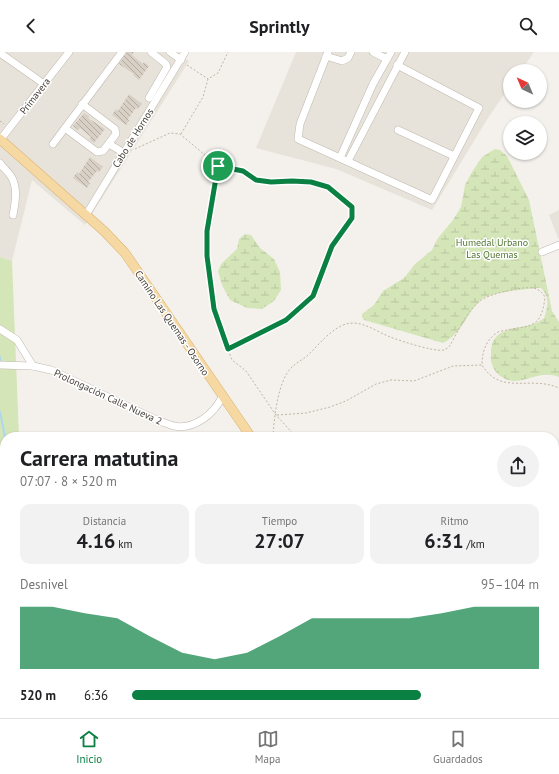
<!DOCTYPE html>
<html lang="es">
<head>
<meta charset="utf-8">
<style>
	:root { --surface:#fff; --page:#f2f2f2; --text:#202124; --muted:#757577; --line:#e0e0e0; --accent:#0b8043 }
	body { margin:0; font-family:"PT Sans",sans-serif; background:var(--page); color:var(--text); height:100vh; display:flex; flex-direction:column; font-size:15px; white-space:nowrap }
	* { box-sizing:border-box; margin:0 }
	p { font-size:13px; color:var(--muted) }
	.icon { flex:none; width:22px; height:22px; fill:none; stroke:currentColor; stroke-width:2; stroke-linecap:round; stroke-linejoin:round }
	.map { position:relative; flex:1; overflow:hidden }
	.drawer { position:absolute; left:0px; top:380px; width:559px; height:286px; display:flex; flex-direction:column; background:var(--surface); border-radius:16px 16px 0 0; box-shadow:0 1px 3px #0004 }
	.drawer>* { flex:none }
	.needle { width:26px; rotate:316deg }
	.controls { position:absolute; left:503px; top:12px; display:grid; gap:8px }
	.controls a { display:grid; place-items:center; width:44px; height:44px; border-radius:50%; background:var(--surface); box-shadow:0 1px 3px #0004; font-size:20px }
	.pin { position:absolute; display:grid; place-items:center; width:34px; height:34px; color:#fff; margin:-17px; border:2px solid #fff; border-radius:50%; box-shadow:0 1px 4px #0007 }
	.round { display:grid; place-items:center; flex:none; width:42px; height:42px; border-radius:21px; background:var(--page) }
	.head { display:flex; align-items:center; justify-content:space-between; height:68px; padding:0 20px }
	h1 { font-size:22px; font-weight:700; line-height:30px }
	.stats { display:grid; grid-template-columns:repeat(3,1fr); gap:6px; height:68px; padding:4px 20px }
	.stats div { display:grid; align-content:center; border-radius:10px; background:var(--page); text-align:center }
	.stats b { font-size:20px; font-weight:700 }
	.stats small { font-size:11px; font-weight:400 }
	.stats p { font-size:11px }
	.chart { height:112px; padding:8px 20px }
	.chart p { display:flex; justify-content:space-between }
	.chart svg { width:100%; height:72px; margin-top:4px; fill:var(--accent); opacity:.7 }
	ul { padding:0 20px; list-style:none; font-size:13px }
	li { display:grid; grid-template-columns:64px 48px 1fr; align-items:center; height:30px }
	li i { height:10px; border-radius:5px; background:var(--accent) }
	header { display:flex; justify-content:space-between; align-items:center; height:52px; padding:0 20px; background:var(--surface); font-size:18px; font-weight:700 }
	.tab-bar { display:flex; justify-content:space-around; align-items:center; height:56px; border-top:1px solid var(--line); background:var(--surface); font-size:11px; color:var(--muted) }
	.tab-bar a { display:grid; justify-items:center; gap:2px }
	.tab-bar .on { color:var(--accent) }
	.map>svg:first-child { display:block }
</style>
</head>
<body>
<header><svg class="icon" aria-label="back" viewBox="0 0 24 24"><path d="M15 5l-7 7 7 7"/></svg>Sprintly<svg class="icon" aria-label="search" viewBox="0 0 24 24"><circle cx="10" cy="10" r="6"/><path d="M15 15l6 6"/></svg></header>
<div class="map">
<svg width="559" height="666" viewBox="0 0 559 666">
	<defs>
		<pattern id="wetland-marsh" width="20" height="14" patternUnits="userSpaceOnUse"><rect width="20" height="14" fill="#d4e5b8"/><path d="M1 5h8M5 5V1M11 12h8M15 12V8" fill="none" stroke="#b8c69f"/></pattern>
		<pattern id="building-back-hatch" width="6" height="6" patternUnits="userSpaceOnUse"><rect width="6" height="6" fill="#d8cfc5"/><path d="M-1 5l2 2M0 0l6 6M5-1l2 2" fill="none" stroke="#b1aaa1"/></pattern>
	</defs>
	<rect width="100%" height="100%" fill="#f4f1ec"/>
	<g fill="#e8e3da">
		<path d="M0,0H177L189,9L85,173L32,128L12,209L0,205Z"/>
		<path d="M296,0H534L521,19H510V34L488,66L432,158L336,117L256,96Z"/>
		<path d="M559,158V186H558L549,163Z"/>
	</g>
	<path fill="#ece5d7" d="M559,535V650L554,647V543Z"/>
	<path fill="#d4e5b8" d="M0,205L12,209L19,385H5V661H163V666H0Z"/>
	<g fill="url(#wetland-marsh)">
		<path d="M495,97L500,98L507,104L529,148L552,259L559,270V325C535,315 516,342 496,320C492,315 490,308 491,302C491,295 492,288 498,283C512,272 530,278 544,266C548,255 550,245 541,236C531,236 489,241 482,247C467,260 462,282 443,291L364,268L362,265V262L374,253L383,239L404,226L415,212L432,198L438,186L453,168L461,155L465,133L472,120L482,105Z"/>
		<path d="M245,182L251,183L260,196L274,207L280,220L281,238L274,249L262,257L247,256L230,248L222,233L218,219L222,211L237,197L239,187Z"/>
	</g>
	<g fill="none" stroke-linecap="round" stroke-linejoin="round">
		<g stroke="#aed7eb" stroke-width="2">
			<path d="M0,305V311"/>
			<path d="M0,360L5,385"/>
			<path d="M202,666L203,661"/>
		</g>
	</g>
	<g fill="url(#building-back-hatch)">
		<path d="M127,0H134L132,3L143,12L144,10L149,14L139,28L133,23L134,22L119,12Z"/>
		<path d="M129,42L142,52L138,57L136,56L128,67L129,69L126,73L112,63L116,57L118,59Z"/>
		<path d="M84,61L89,65L88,66L105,77L94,91L89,87L91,85L80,76L78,78L73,74Z"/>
		<path d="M90,105L103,115L99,120L97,119L88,130L90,131L87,136L73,126L77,120L79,122Z"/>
	</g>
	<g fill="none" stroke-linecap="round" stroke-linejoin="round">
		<g stroke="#bfb8af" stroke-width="8">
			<g id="minor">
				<path d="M170,0L181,8"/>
				<path d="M328,0L300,72L298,87L432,148L479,56L397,13"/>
				<path d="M373,0L387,7"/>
				<path d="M0,1L44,32"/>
				<path d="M326,4L342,9L348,6L351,0"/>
				<path d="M149,46L167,15L166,12L151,0"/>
				<path d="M65,76L97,100L103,99L116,82L115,77L82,52"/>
				<path d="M398,78L454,104"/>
				<path d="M0,88L69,0"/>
				<path d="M53,92L122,0"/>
				<path d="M109,92L124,101"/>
				<path d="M340,106L373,32L391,0"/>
				<path d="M348,109L405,0"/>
				<path d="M0,111C3,116 9,120 12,126C18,137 15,152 13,163"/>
				<path d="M86,163L185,0"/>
				<path d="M542,200L559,193"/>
				<path d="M0,277L17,288L33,314"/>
				<path d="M0,313L33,314L51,318L159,369C163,370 169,373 174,374C194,378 214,362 222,345"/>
				<path d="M0,590H5"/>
				<path d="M554,636L559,631"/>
				<path d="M554,652L559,654"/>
				<path d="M114,661L117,666"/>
				<path d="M490,661H506"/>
				<path d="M421,666L429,661"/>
			</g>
		</g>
		<g stroke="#dab474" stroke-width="10">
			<g id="major">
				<path d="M0,87L104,179L125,201L251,385"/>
				<path d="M468,661L479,666"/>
			</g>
		</g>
		<g stroke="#c0b3a1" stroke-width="1" stroke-dasharray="2 2" stroke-linecap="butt">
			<path d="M187,13L208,27"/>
			<path d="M0,69L4,72"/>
			<path d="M181,82L203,45L208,27L218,21L228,0"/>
			<path d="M135,97L170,81L180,82L218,114L243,119L256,128L271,130L292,129L311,130L328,135L352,155V166L332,194L313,244L286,268L228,297"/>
			<path d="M218,114L207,179V204L214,257L220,277L232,308L246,319L276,363L296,385"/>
			<path d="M277,363L306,361L330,355L346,349L376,332L391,328L414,329L453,314L482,313"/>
			<path d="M273,385C274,366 278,328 292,315C296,311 302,308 307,304C318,294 327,281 341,274C358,265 375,279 390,285C401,289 434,300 444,298C444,298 449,295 449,295C458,280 466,260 480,249C488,242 523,234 533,236C539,237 542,240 545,245C541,281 527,272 498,280C486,288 482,299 482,313C501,344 529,323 559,336"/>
			<path d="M554,411L559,410"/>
			<path d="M554,499L559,501"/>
		</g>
		<use href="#minor" stroke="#fff" stroke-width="7"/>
		<use href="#major" stroke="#f6d8a3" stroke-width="9"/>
	</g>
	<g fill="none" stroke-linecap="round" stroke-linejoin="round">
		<g stroke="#fff" stroke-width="8">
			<path id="route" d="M218,114L243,119L256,128L271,130L292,129L311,130L328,135L352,155V166L332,194L313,244L286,268L228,297L214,257L207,204V179Z"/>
		</g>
		<use href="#route" stroke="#0b8043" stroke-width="5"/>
	</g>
	<g text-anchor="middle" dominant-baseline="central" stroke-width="3" stroke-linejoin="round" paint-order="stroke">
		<g font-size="10" fill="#48423a" stroke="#fff">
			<text transform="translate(35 44) rotate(-52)">Primavera</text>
			<text transform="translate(133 86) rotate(-58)">Cabo de Hornos</text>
			<text transform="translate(172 271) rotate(56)">Camino Las Quemas - Osorno</text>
			<text transform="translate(108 345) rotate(25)">Prolongación Calle Nueva 2</text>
		</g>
		<g font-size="10" fill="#507631" stroke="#fff">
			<text x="492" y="190">Humedal Urbano<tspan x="492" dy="12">Las Quemas</tspan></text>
		</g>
	</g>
</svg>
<div class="controls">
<a><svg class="needle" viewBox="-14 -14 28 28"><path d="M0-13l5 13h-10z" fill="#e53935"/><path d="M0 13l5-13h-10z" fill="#757577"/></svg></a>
<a><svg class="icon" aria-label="layers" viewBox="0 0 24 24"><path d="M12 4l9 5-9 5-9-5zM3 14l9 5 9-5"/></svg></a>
</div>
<div class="pin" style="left:218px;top:114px;background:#1e9e55"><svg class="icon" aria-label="arrive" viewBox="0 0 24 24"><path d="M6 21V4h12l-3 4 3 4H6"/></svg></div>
<section class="drawer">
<div class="head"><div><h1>Carrera matutina</h1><p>07:07 · 8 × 520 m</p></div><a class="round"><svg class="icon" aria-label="share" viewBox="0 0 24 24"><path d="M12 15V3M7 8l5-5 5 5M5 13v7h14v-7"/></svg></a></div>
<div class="stats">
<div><p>Distancia</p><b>4.16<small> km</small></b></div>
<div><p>Tiempo</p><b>27:07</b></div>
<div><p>Ritmo</p><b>6:31<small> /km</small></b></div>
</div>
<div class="chart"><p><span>Desnivel</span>95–104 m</p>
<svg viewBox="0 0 160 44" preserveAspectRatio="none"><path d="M0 44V6L10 6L20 10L30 13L40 24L50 34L60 38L70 34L80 24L90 13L100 13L110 13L120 13L130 10L140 6L150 6L160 6V44z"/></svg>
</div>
<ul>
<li><b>520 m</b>6:36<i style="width:71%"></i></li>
</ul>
</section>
</div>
<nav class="tab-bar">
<a class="on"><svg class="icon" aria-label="home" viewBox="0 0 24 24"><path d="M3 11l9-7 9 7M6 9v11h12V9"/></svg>Inicio</a>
<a><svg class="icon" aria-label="map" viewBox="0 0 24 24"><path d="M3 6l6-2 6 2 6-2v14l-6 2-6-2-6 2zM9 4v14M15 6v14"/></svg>Mapa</a>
<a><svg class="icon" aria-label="saved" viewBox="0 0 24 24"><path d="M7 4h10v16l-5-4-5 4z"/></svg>Guardados</a>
</nav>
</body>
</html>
